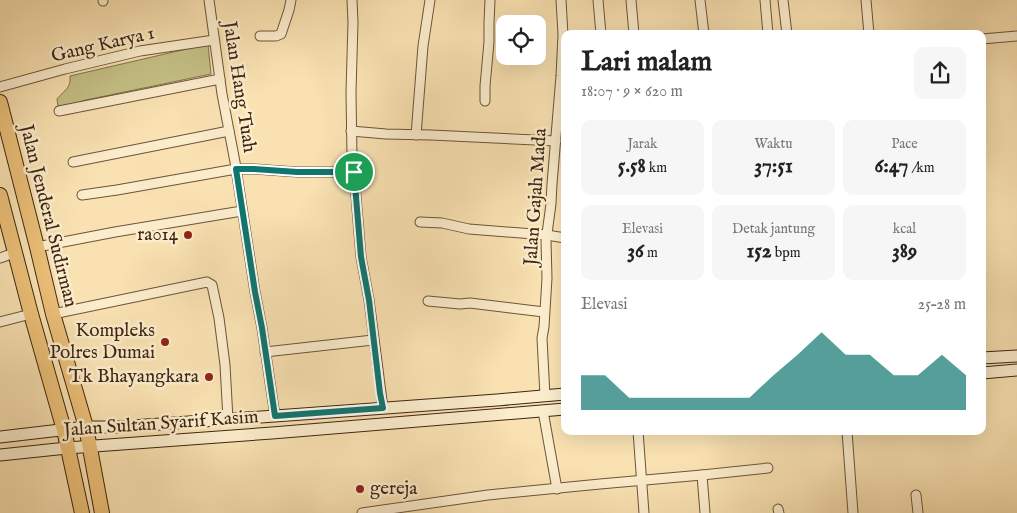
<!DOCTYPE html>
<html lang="id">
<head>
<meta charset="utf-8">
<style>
	:root { --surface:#fff; --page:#f6f6f6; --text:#222; --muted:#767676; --accent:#0f766e }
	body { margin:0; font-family:"IM FELL English",serif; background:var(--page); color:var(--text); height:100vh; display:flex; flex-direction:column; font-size:19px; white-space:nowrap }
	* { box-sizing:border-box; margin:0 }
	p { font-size:16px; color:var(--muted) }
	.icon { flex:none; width:28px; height:28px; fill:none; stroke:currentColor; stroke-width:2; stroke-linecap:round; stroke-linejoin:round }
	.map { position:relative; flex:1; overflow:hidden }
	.panel { position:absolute; left:561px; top:30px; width:425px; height:405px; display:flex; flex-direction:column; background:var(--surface); border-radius:10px; box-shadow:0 5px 20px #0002 }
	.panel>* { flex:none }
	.fabs { position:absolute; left:496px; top:15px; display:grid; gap:10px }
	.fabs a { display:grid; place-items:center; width:50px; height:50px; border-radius:10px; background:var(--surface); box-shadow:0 5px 20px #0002; font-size:25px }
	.pin { position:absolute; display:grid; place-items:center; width:42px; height:42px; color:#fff; margin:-21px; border:2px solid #fff; border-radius:50%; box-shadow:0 1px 5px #0007 }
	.round { display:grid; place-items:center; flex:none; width:52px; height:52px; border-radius:10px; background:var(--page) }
	.head { display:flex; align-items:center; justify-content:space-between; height:85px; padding:0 20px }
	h1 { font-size:28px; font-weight:700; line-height:38px }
	.stats { display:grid; grid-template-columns:repeat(3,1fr); gap:8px; height:85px; padding:5px 20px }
	.stats div { display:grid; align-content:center; border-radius:10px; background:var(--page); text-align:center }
	.stats b { font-size:21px; font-weight:700 }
	.stats small { font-size:14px; font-weight:400 }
	.stats p { font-size:14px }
	.chart { height:140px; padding:10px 20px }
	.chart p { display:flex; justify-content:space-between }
	.chart svg { width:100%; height:90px; margin-top:5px; fill:var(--accent); opacity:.7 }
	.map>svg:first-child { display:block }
</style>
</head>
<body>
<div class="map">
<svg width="1017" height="513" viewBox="0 0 1017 513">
	<rect width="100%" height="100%" fill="#f9e1b1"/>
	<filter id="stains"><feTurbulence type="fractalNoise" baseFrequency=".004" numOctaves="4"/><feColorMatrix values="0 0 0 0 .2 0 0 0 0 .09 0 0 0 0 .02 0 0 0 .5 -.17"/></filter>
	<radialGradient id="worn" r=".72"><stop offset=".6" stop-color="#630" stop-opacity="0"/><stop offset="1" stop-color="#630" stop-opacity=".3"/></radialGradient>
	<path fill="#c5c186" stroke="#81744c" d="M208,44L211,74L86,100L63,107L58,106L57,99C65,89 71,89 70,76Z"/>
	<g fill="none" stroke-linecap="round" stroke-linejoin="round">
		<g stroke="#6c553a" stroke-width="11">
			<g id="street">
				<path d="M103,0V1"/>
				<path d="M209,0L222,94L235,162L255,292L262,328L275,416"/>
				<path d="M352,0L353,22L351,92L352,157L354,172L361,257L369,300L383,408"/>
				<path d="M598,0L601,34"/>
				<path d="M631,0L634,34"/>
				<path d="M700,0L704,34"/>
				<path d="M765,0L768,34"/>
				<path d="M783,0L787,34"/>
				<path d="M866,0L869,34"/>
				<path d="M260,36H276L281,34L289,10L291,0"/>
				<path d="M982,39L1017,36"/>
				<path d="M0,87L65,69L140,51L214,40"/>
				<path d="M485,101V86L489,42V23L490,0"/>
				<path d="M59,111L220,79"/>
				<path d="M351,131L386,134L431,135L556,141"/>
				<path d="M416,135L423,46L430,0"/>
				<path d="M73,162L229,131"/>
				<path d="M82,195L117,190L236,169H254L297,172H354"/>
				<path d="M420,222L442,223L469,229L547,235L565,238"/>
				<path d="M37,247L115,232L242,211"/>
				<path d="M0,258L14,253"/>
				<path d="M428,301L460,304L470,303L544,312"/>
				<path d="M53,314L207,282L212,285L219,318L225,365L228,419"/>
				<path d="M0,322L31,314"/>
				<path d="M265,352L373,340"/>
				<path d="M545,396L542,338L544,327L547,278L546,241L551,204L552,184L561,76L563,35L561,0"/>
				<path d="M543,411L557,489"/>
				<path d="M638,431L644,513"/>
				<path d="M847,431L853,513"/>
				<path d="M702,475L705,513"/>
				<path d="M916,495L918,513"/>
				<path d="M778,509L779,513"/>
				<path d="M362,513L488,495L600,484L702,475L768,468"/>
			</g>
		</g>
		<g stroke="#3d2613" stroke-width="13">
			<g id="secondary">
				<path d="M982,358L1017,356"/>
				<path d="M982,373L1017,370"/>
				<path d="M0,437L86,427H118L275,416L497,400L565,394"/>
				<path d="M0,455L67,448L272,433L565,409"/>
			</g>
		</g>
		<g stroke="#3d2613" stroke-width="16">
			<g id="primary">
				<path d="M0,102L37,247L53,314L86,427L102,513"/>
				<path d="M0,195L31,314L64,430L82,513"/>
			</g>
		</g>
		<use href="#street" stroke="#fbeccc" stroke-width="9"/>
		<use href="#secondary" stroke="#fbeccc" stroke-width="11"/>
		<use href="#primary" stroke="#ecc078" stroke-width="14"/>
	</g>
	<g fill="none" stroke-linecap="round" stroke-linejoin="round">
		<g stroke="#fff" stroke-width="10">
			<path id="route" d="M236,169H254L297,172H354L356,197L361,257L369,300L380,393L383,408L275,416L262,328L255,292Z"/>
		</g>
		<use href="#route" stroke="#0f766e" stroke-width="6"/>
	</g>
	<g fill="#8f2418" stroke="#fbeccc" stroke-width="2">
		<circle cx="188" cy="235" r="5"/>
		<circle cx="165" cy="342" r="5"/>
		<circle cx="209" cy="377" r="5"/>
		<circle cx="360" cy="489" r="5"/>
	</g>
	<g text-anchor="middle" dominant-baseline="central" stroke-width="5" stroke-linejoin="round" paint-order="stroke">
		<g font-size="19" fill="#3d2613" stroke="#fbeccc">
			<text transform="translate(103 45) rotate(-13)">Gang Karya 1</text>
			<text transform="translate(239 87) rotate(81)">Jalan Hang Tuah</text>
			<text transform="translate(536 197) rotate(-86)">Jalan Gajah Mada</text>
			<text transform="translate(48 216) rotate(76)">Jalan Jenderal Sudirman</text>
			<text transform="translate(161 424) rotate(-4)">Jalan Sultan Syarif Kasim</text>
		</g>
		<g font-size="19" fill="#3d2613" stroke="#fbeccc" text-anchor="end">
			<text x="178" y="235">ra014</text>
			<text x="155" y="331">Kompleks<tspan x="155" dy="22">Polres Dumai</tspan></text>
			<text x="199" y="377">Tk Bhayangkara</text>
			<text x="370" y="489" text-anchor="start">gereja</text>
		</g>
	</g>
	<rect width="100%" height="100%" filter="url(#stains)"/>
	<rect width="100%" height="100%" fill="url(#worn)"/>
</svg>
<div class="fabs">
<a><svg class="icon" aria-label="locate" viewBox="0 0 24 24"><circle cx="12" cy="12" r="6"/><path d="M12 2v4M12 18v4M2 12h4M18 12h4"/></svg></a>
</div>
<div class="pin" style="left:354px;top:172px;background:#1e9e55"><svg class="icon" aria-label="arrive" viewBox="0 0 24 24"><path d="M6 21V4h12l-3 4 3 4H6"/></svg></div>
<section class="panel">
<div class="head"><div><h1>Lari malam</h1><p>18:07 · 9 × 620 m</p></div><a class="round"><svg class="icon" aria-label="share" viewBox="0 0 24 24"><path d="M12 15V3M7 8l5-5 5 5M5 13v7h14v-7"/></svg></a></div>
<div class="stats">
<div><p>Jarak</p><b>5.58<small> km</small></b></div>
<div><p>Waktu</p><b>37:51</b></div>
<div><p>Pace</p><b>6:47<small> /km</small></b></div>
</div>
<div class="stats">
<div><p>Elevasi</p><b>36<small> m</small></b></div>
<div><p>Detak jantung</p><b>152<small> bpm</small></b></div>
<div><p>kcal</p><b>389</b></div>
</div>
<div class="chart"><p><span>Elevasi</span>25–28 m</p>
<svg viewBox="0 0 160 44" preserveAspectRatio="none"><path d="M0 44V27L10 27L20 38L30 38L40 38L50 38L60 38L70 38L80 27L90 17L100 6L110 17L120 17L130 27L140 27L150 17L160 27V44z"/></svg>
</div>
</section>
</div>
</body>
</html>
